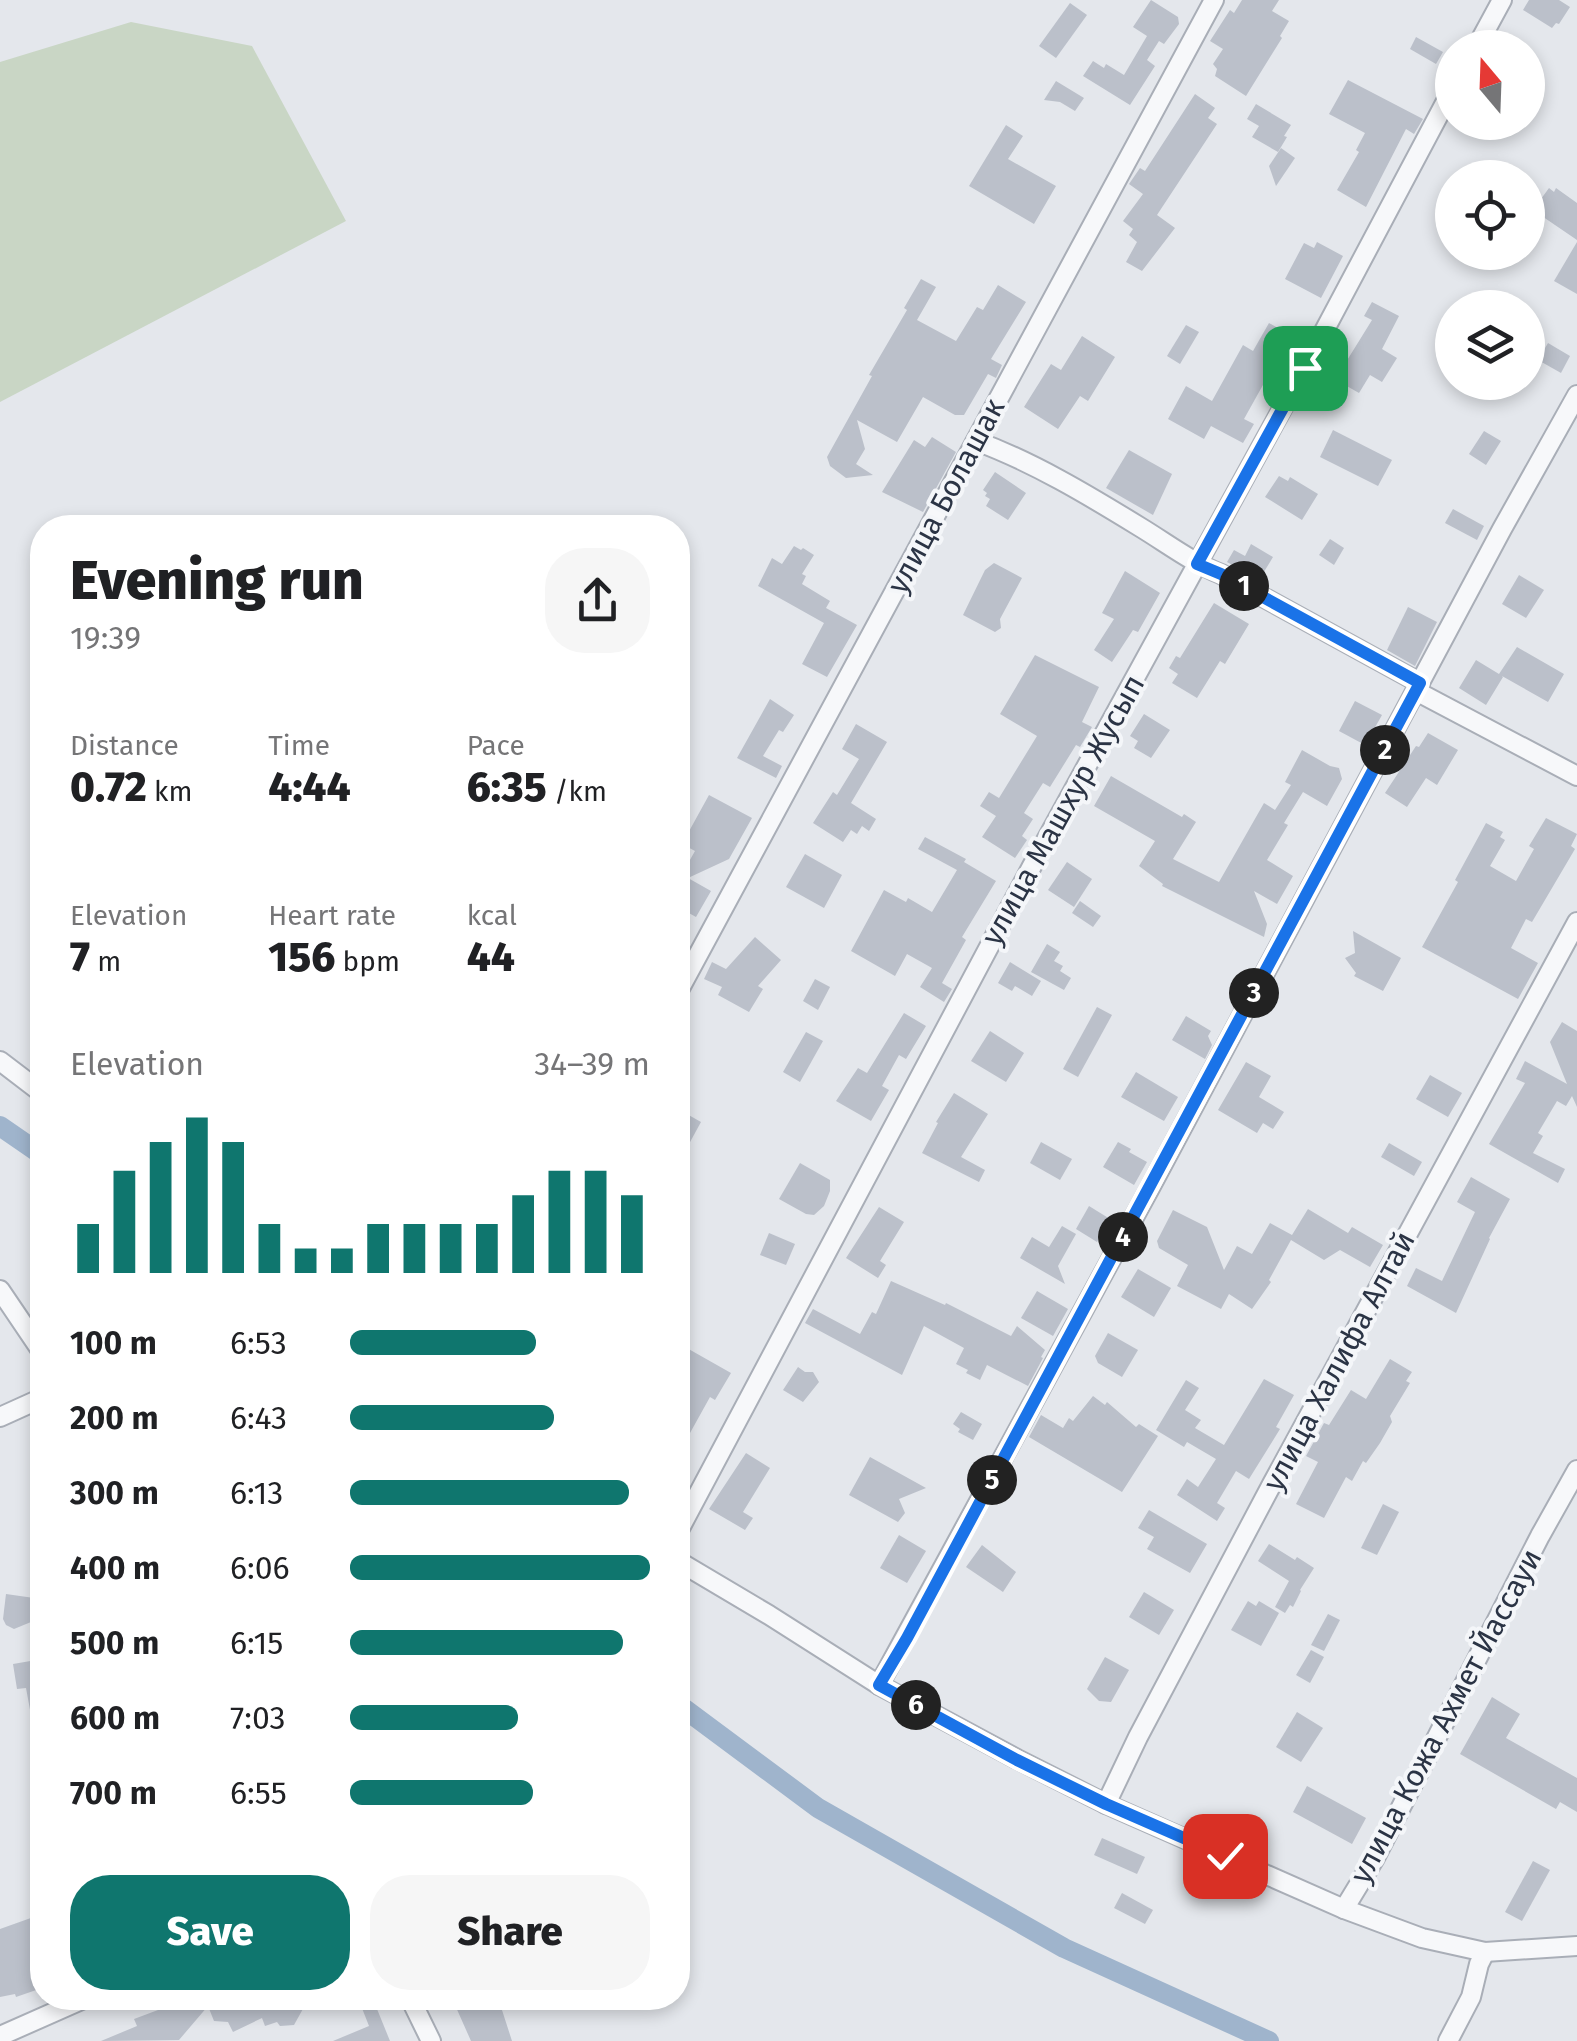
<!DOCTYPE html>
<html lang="en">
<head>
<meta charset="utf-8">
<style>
	:root { --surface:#fff; --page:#f6f6f6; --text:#202124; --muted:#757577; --accent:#0f766e }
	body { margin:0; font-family:"Fira Sans",sans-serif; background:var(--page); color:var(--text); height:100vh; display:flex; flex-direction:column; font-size:38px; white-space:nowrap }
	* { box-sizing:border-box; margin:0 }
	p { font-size:32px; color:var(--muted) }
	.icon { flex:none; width:55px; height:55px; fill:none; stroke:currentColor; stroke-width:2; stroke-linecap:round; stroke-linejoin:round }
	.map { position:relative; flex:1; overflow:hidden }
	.panel { position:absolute; left:30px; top:515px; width:660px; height:1495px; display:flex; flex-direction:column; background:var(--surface); border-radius:40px; box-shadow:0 5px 15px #0003 }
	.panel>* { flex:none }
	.needle { width:65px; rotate:341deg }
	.buttons { position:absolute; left:1435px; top:30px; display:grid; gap:20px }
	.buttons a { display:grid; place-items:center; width:110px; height:110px; border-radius:50%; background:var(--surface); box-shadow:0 5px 15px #0003; font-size:50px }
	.pin { position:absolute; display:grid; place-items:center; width:85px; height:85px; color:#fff; margin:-42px; border-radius:20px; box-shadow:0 5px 15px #0006 }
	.km { position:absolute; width:50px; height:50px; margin:-25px; border-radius:50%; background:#222; color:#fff; font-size:28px; line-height:50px; text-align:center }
	.round { display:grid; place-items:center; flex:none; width:105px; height:105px; border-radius:40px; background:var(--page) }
	.headline { display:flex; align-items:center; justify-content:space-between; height:170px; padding:0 40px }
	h1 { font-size:55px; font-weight:800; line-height:75px }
	.stats { display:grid; grid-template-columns:repeat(3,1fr); gap:15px; height:170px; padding:10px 40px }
	.stats div { display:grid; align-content:center }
	.stats b { font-size:42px; font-weight:800 }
	.stats small { font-size:28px; font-weight:400 }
	.stats p { font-size:28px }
	.chart { height:280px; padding:20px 40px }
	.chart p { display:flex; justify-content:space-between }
	.chart svg { width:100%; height:180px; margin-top:10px; stroke:var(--accent); stroke-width:6 }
	.action { display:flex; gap:20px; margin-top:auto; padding:20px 40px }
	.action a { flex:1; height:115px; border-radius:40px; background:var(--accent); color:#fff; font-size:40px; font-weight:800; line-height:115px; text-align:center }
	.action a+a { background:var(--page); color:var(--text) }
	ul { padding:0 40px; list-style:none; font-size:32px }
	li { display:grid; grid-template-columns:160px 120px 1fr; align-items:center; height:75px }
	li i { height:25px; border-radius:12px; background:var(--accent) }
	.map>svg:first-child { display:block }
</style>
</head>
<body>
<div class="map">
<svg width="1577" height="2041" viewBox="0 0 1577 2041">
	<rect width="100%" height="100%" fill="#e4e7ec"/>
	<path fill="#c9d6c5" d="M131,22L252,46L346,221L0,402V62Z"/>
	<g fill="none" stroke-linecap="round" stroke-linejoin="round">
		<g stroke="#9fb4cc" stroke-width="20">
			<path d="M0,1126L42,1155"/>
			<path d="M678,1704L818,1808L1064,1948L1269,2041"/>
		</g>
	</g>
	<g fill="#bbc0ca">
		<path d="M1151,0L1178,17L1179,24L1164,44L1159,41L1147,60L1155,66L1130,105L1083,76L1093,61L1104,68L1106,64L1124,75L1147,36L1133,27Z"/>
		<path d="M1242,0H1279L1272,11L1289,21L1280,36L1282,38L1246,96L1215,76L1217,69L1213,64L1223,49L1210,41L1230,10L1234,13Z"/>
		<path d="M1529,0H1559L1570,7L1559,24L1556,23L1552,28L1523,10Z"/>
		<path d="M1070,3L1087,15L1056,58L1039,46Z"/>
		<path d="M1416,37L1443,52L1436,64L1410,49Z"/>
		<path d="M1348,80L1423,119L1414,134L1406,129L1366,207L1337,190L1359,152L1356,150L1365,133L1329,114Z"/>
		<path d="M1056,81L1084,98L1075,111L1060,102L1044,100Z"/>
		<path d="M1195,94L1215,108L1208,118L1217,124L1157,215L1175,228L1142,271L1126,262L1137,242L1129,235L1133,229L1123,221L1143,194L1129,184L1140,168L1145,171Z"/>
		<path d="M1256,104L1291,125L1284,136L1287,137L1278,152L1252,137L1259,126L1247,119Z"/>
		<path d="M1006,125L1023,136L1008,159L1056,186L1034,224L969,186Z"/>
		<path d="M1281,148L1295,158L1276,186L1269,166Z"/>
		<path d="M1549,188L1554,192L1556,188L1577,203V240L1533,210Z"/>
		<path d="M1317,242L1343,256L1321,298L1285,279L1304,243L1314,248Z"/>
		<path d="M1577,242V294L1554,281Z"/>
		<path d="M921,279L936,287L917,320L956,341L977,307L983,310L998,285L1026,302L991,359L1002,365L996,378L988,374L964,415H955L923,397L897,442L857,420L865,449L856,464L873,475L846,478L830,466L827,457L872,376L869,375L907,310L904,308Z"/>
		<path d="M1372,302L1399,316L1382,349L1397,358L1382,382L1370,375L1359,393L1331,377L1341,360L1346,362L1372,320L1364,316Z"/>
		<path d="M1269,323L1299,340L1291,353L1283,349L1244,419L1254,424L1243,443L1211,426L1204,439L1168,419L1186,386L1212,401L1243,345L1253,351Z"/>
		<path d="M1186,325L1199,332L1180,364L1167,356Z"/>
		<path d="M1082,336L1115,357L1088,401L1080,396L1058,429L1024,407L1051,364L1061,370Z"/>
		<path d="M1548,343L1570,356L1561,373L1538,360Z"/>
		<path d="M1333,430L1392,460L1378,486L1320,457Z"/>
		<path d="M1484,431L1501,441L1486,465L1469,454Z"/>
		<path d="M932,437L956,452L923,512L882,492L914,440L925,447Z"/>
		<path d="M1129,450L1172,474L1153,515L1106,488Z"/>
		<path d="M995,472L1026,493L1008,520L986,506L990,499L985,496L987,493L983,490Z"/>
		<path d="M1279,476L1288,481L1290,477L1318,494L1302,520L1265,497Z"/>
		<path d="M1453,509L1484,526L1477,540L1445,523Z"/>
		<path d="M1330,539L1344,548L1334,565L1319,555Z"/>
		<path d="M1251,544L1273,557L1259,580L1227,562L1234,550L1245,556Z"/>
		<path d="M794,546L801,550L803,548L814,555L802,574L806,576L802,584L830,601L826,608L857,625L827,677L802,664L824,623L758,586L772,558L782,564Z"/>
		<path d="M994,563L1022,578L1000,619L1001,628L995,632L963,615L985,570Z"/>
		<path d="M1125,571L1160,593L1138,632L1133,630L1112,662L1094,650L1114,619L1102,613Z"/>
		<path d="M1519,575L1544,590L1526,618L1502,604Z"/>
		<path d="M1214,603L1249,624L1225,664L1220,661L1197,698L1172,683L1178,674L1169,668L1176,656L1180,658Z"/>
		<path d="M1408,607L1437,622L1415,666L1387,650Z"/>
		<path d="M1517,647L1564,674L1548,702L1502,676L1503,677L1486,705L1459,688L1476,660L1499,674Z"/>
		<path d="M1035,655L1099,687L1082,722L1092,727L1080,747L1076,745L1050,787L1043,783L1024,813L1033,819L1022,836L1027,840L1015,858L982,837L996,816L980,806L989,792L999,798L1037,736L1000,714Z"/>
		<path d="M770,699L794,715L783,732L779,730L763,756L782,766L776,778L737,758Z"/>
		<path d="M1355,701L1382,715L1365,745L1339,731Z"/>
		<path d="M1144,714L1170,730L1151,758L1134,748L1138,741L1130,736Z"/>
		<path d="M856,724L887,742L851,803L876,819L869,831L862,826L857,834L851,830L843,842L813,823L833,792L837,795L859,759L842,749Z"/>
		<path d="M1428,733L1458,750L1437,785L1426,778L1407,807L1385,793L1416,746L1419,747Z"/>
		<path d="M1302,750L1330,766L1339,768L1342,779L1327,806L1303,792L1284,823L1288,825L1267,860L1293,876L1277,904L1254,891L1267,924L1264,937L1162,886L1163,884L1139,866L1155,841L1094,806L1111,776L1182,817L1184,814L1196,822L1173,859L1219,882L1264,803L1275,810L1291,785L1285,782Z"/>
		<path d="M709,795L752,818L729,859L688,878L711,891L696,917L678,907V872L682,874L695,851L682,844Z"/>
		<path d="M1546,818L1577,834L1571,846L1575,849L1532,922L1526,919L1511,948L1538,963L1518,999L1422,947L1458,882L1455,880L1486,823L1503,832L1500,837L1505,840L1490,866L1516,881L1534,849L1529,846Z"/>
		<path d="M925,837L966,859L964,862L996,881L962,937L966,940L942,983L952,989L944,1002L920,987L932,968L907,954L895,976L851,951L884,890L906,902L908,898L932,912L957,870L918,849Z"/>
		<path d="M805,854L842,875L824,908L786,887Z"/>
		<path d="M1067,862L1092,879L1074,907L1048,890Z"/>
		<path d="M1080,901L1101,916L1093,927L1072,913Z"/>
		<path d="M1353,931L1401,958L1383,991L1354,976L1356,973L1345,958L1355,953Z"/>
		<path d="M755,937L781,960L758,986L763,989L749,1012L718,995L722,987L704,979L712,962L726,969Z"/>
		<path d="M1047,944L1060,952L1054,961L1063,966L1060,971L1071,978L1064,990L1031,972Z"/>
		<path d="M1010,962L1041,981L1032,996L1015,986L1012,991L998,983Z"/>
		<path d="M815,979L830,987L818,1010L803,1001Z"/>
		<path d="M1097,1007L1112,1015L1078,1077L1063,1069Z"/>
		<path d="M904,1013L926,1026L906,1059L899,1055L882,1086L889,1090L871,1121L836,1101L858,1068L867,1073Z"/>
		<path d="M1186,1016L1211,1031L1208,1036L1212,1045L1205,1059L1172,1040Z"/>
		<path d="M1562,1022L1577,1031V1107L1572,1096L1566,1106L1557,1101L1538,1133L1543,1136L1533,1153L1565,1169L1558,1183L1489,1144L1525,1083L1516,1079L1525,1061L1567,1084L1550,1042Z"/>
		<path d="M990,1031L1024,1053L1006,1082L971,1061Z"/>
		<path d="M806,1032L823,1041L800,1082L783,1072Z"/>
		<path d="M1246,1062L1271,1076L1259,1097L1284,1112L1273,1129L1263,1123L1257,1133L1218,1110Z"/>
		<path d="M1136,1072L1178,1097L1164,1121L1121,1097Z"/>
		<path d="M1430,1075L1462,1093L1448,1117L1416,1099Z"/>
		<path d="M954,1093L988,1114L961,1157L985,1170L979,1182L922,1153L938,1123L936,1122Z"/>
		<path d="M678,1109L701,1122L678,1164Z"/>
		<path d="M1041,1142L1072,1159L1060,1180L1030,1163Z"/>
		<path d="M1118,1142L1131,1149L1129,1152L1147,1162L1134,1185L1103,1167Z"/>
		<path d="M1389,1143L1422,1162L1414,1176L1381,1157Z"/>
		<path d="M800,1163L830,1180V1191L824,1206L814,1215L806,1214L779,1199Z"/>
		<path d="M1471,1177L1510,1199L1489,1238L1490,1239L1456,1313L1407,1286L1416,1268L1442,1281L1475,1212L1457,1202Z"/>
		<path d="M1089,1206L1110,1219L1097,1242L1076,1229Z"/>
		<path d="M879,1207L904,1222L880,1261L886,1265L878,1278L846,1258Z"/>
		<path d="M1308,1209L1348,1233L1352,1227L1383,1245L1370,1267L1340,1250L1324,1260L1291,1240L1269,1280L1271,1282L1252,1309L1229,1294L1221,1309L1177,1286L1188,1265L1159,1248L1157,1241L1173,1210L1207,1227L1224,1270L1237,1246L1252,1254L1270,1223L1292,1235Z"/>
		<path d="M1062,1226L1076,1234L1058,1266L1065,1284L1020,1258L1032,1237L1049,1247Z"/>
		<path d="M769,1233L795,1244L786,1265L760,1255Z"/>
		<path d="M1138,1269L1171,1288L1154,1317L1121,1297Z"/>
		<path d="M891,1281L945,1305L946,1303L1011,1336L1017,1326L1045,1350L1041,1357L1043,1358L1028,1386L987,1365L980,1380L966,1373L968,1370L956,1364L964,1348L924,1326L902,1375L805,1323L813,1309L860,1334L872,1312L876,1314Z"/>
		<path d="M1037,1291L1068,1309L1053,1336L1021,1318Z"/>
		<path d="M1108,1333L1138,1350L1122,1377L1098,1363L1095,1356Z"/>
		<path d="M678,1343L731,1373L715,1400L710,1397L690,1433L678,1426Z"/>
		<path d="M1390,1359L1412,1372L1406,1381L1410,1383L1390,1416L1392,1422L1380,1443L1366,1463L1363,1461L1352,1481L1346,1477L1324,1518L1296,1504L1318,1462L1306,1456L1324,1423L1329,1425L1351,1390L1366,1399Z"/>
		<path d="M798,1367L805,1372H813L819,1382L803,1402L783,1390Z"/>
		<path d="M1264,1379L1294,1395L1276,1427L1280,1429L1249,1479L1236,1471L1217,1503L1225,1508L1217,1521L1177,1495L1187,1479L1198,1487L1216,1459L1187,1442L1184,1447L1156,1430L1186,1380L1199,1388L1185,1410L1201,1420L1195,1428L1224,1445Z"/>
		<path d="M1093,1396L1105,1405L1107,1402L1136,1427L1139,1424L1158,1436L1122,1492L1029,1437L1041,1415L1063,1428L1069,1418L1073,1421Z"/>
		<path d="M961,1412L982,1424L973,1440L958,1432L960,1429L953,1424Z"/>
		<path d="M746,1453L770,1468L743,1512L753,1518L745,1530L709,1509Z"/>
		<path d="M870,1457L926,1488L899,1499L905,1513L898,1522L849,1495Z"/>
		<path d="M1383,1504L1399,1512L1377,1555L1361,1548Z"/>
		<path d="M1149,1510L1207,1544L1190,1573L1147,1549L1154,1537L1138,1528Z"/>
		<path d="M899,1535L926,1551L907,1583L880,1568Z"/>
		<path d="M1269,1544L1295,1560L1297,1557L1314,1568L1300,1590L1301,1591L1293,1607L1290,1605L1285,1613L1275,1607L1289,1581L1258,1561Z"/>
		<path d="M982,1545L1016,1572L1003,1592L966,1567Z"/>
		<path d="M1144,1592L1174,1610L1159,1635L1129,1617Z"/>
		<path d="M6,1594L34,1598L31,1622L14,1629L6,1625L3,1619Z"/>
		<path d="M1248,1601L1256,1606L1259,1601L1279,1613L1261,1646L1231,1630Z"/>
		<path d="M1328,1614L1340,1620L1324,1651L1311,1645Z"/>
		<path d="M1311,1650L1324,1657L1310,1683L1296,1675Z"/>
		<path d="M1105,1657L1129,1670L1111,1702L1099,1701L1087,1689Z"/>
		<path d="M42,1659V1736L35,1737L26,1688L17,1689L13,1664Z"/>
		<path d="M1492,1697L1520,1714L1506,1738L1577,1778V1812L1560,1802L1556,1809L1460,1754Z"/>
		<path d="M1297,1712L1323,1728L1301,1762L1276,1747Z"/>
		<path d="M1307,1786L1366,1818L1352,1844L1293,1812Z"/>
		<path d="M1102,1838L1145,1857L1137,1874L1094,1855Z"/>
		<path d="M1533,1861L1550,1870L1522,1921L1505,1912Z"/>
		<path d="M1122,1893L1153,1910L1145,1924L1114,1908Z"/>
		<path d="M42,1914V1988L16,1997L15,1994L0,1997V1929Z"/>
		<path d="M190,1998H309L294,2025L280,2026L277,2022L265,2026L262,2018L233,2032L228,2022L214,2021L208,2006L179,2040L101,2041L137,2026L134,2019Z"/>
		<path d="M358,1998H398V2001L377,2009L390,2041H333L369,2026Z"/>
		<path d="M472,1998H489L494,2010L501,2007L512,2041H471L455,2005Z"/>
	</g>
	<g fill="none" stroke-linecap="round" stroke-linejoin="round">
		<g stroke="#a9aeb7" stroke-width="22">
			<g id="street">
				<path d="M1476,48L1502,0"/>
				<path d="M976,441C1033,462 1088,495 1140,527C1168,544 1191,562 1221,574L1420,683"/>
				<path d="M1416,691L1577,776"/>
				<path d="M678,992L1214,0"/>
				<path d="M0,1061L42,1093"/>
				<path d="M0,1290L42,1352"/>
				<path d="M0,1417L42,1398"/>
				<path d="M678,1532L1032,866L1305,367L1452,90"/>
				<path d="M678,1561L769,1615L879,1685L1017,1759L1106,1804L1344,1909L1422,1938L1485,1952L1577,1946"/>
				<path d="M879,1685L1150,1188L1502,529L1577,395"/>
				<path d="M1106,1804L1138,1737L1272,1484L1577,922"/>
				<path d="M1344,1909L1375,1858L1540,1536L1577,1470"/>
				<path d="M410,1998L431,2041"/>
				<path d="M0,2036L86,1998"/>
				<path d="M1448,2041L1471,1997L1479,1964L1485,1952"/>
			</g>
		</g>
		<use href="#street" stroke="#f7f8fa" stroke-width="18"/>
	</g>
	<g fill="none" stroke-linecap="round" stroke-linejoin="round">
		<g stroke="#fff" stroke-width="20">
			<path id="route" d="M1225,1856L1106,1804L1017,1760L879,1685L907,1638L1420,683L1221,574L1197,564L1305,368"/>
		</g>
		<use href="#route" stroke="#1a73e8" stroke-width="12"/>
	</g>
	<g text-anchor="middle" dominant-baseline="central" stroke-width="8" stroke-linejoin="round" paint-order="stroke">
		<g font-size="30" fill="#2b3445" stroke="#f4f6f9">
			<text transform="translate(946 496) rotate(-62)">улица Болашак</text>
			<text transform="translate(1063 810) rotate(-61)">улица Машхур Жусып</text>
			<text transform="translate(1339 1361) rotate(-62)">улица Халифа Алтай</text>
			<text transform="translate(1446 1716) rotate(-62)">улица Кожа Ахмет Йассауи</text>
		</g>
	</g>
</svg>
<div class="buttons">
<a><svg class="needle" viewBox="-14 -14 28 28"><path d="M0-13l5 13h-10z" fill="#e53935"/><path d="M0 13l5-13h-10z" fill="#757577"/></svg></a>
<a><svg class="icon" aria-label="locate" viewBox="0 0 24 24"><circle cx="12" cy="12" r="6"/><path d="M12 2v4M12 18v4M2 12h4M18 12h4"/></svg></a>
<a><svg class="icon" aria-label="layers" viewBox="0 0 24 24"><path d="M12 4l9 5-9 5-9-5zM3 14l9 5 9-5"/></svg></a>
</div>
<div class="pin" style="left:1305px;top:368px;background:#1e9e55"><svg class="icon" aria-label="arrive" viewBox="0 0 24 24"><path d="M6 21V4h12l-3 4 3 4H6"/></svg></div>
<div class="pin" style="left:1225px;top:1856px;background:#d93025"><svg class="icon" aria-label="check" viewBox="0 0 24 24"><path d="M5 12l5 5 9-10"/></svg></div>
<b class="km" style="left:1244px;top:586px">1</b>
<b class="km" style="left:1385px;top:750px">2</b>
<b class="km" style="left:1254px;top:993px">3</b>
<b class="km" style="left:1123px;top:1237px">4</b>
<b class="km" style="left:992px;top:1480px">5</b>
<b class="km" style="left:916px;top:1705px">6</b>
<section class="panel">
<div class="headline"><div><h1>Evening run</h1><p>19:39</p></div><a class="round"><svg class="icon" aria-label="share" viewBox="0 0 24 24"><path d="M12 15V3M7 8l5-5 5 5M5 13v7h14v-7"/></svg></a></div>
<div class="stats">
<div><p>Distance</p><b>0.72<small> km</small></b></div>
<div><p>Time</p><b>4:44</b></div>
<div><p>Pace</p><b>6:35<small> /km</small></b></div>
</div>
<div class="stats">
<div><p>Elevation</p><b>7<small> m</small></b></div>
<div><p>Heart rate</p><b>156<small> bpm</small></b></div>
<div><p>kcal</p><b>44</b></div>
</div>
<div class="chart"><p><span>Elevation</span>34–39 m</p>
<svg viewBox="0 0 160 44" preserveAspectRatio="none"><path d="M5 44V32M15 44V19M25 44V12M35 44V6M45 44V12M55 44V32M65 44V38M75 44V38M85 44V32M95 44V32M105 44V32M115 44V32M125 44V25M135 44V19M145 44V19M155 44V25"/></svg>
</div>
<ul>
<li><b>100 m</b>6:53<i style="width:62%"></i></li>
<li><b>200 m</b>6:43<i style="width:68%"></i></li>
<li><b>300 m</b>6:13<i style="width:93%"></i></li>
<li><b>400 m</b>6:06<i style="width:100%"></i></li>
<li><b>500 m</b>6:15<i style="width:91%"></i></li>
<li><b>600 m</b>7:03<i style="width:56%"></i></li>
<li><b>700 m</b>6:55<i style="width:61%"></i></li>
</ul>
<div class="action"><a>Save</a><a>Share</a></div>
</section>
</div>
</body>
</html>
